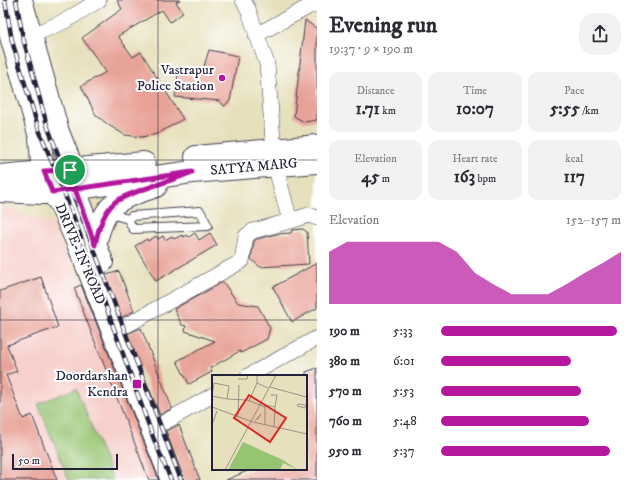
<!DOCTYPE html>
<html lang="en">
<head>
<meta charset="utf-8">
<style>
	:root { --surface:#fff; --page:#f2f2f3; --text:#2b2b33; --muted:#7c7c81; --accent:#b5179e }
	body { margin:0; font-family:"IM FELL DW Pica",serif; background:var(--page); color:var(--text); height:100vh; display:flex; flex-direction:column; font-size:15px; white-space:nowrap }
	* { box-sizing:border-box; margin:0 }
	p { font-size:13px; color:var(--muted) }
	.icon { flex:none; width:22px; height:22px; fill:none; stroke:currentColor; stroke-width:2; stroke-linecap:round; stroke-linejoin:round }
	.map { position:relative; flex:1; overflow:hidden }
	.details { display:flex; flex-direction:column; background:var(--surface); width:316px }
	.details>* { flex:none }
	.scale { position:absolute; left:12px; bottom:10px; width:106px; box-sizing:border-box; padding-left:4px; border:2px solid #22223b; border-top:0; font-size:11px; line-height:14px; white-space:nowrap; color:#22223b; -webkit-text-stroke:3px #fff; paint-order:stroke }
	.pin { position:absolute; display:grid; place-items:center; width:34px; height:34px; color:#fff; margin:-17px; border:2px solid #fff; border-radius:50%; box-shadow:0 1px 4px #0007 }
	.round { display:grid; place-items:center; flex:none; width:42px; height:42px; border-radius:16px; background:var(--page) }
	.head { display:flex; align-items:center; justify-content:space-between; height:68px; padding:0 12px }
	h1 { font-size:22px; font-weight:700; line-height:30px }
	.figures { display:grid; grid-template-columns:repeat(3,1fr); gap:6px; height:68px; padding:4px 12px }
	.figures div { display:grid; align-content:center; border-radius:10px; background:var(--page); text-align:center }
	.figures b { font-size:17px; font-weight:700 }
	.figures small { font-size:11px; font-weight:400 }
	.figures p { font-size:11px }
	.chart { height:112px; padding:8px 12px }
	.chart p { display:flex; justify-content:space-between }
	.chart svg { width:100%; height:72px; margin-top:4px; fill:var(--accent); opacity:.7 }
	ul { padding:0 12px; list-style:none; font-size:13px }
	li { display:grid; grid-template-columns:64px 48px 1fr; align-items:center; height:30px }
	li i { height:10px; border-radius:5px; background:var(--accent) }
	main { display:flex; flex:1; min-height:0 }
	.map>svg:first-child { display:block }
</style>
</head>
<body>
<main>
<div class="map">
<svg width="317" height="480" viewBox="0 0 317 480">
	<rect width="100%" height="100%" fill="#fff"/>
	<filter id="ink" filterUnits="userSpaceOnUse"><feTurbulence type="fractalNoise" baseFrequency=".025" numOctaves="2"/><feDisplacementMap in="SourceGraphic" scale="8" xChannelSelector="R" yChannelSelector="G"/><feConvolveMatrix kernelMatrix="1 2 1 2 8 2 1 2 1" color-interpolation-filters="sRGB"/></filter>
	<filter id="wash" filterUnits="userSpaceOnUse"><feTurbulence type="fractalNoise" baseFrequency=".012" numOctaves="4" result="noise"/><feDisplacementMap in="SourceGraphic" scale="16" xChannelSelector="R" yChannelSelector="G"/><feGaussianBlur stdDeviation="0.9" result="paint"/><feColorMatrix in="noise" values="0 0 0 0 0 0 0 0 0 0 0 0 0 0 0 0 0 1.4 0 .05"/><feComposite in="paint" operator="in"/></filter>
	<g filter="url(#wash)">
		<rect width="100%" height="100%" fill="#e7e0bc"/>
		<path fill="#f7d0cb" d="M0,205L53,224L94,309L156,480H0Z"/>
		<path fill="#97c472" stroke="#5c7356" d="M76,388L113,480H69L38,404Z"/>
		<g id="blocks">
			<g fill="#e8a398">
				<path d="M117,0H180L176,2L183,13L170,22L162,10L118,36L133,57L141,52L183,119L157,134L142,137L125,135L110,126L96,115L81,86L106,72L82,38L122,9Z"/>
				<path d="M305,20L317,29V120L304,122L294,116Z"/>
				<path d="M209,50L238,56L230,101L224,106L220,101L175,97L179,67L202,73Z"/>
				<path d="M303,229L307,232L309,264L260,267L251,259L254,241L257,239L277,234L291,233L292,230Z"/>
				<path d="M195,233L199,240L210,233L217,245L156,281L135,246L147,239L148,241L156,236L158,239L163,236L165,240L172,236L174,239L182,235L184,237L187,235L189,237Z"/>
				<path d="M317,263V308L292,322L273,287Z"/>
				<path d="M119,271L134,311L121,318L104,276Z"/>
				<path d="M41,277L58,327L7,345L17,371L6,375L23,419L32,415L57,480H0V291Z"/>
				<path d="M223,282L238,303L258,306L270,328L267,339L241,353L240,351L210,368L212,372L189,384L177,361L215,341L185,331L186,326L182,325L174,309Z"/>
				<path d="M81,285L159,480H149L74,288Z"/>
				<path d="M141,328L172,408L160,415L127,334Z"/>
				<path d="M317,368V480H226L252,469H306V372Z"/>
				<path d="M179,425L200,480H184L166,431Z"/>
			</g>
		</g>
	</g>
	<g filter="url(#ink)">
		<use href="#blocks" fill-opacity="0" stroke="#403e4e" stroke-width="1"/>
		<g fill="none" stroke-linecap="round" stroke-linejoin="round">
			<g stroke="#403e4e" stroke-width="10">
				<path id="service" d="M108,213L128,219L132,216L200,211L208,226L133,229L128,219"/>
			</g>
			<g stroke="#403e4e" stroke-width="16">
				<g id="minor">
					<path d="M256,35L310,6H317"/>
					<path d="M30,36L65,21L99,0"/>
					<path d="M290,221L309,215L317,218"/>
					<path d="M127,325L242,261L246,236L253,231L290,221L275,165L267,64L248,9L243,0"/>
					<path d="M248,376L317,338"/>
					<path d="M165,422L213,395"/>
				</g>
			</g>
			<g stroke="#403e4e" stroke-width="24">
				<g id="secondary">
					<path d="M2,0L6,19L40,137L42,163L44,171L52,192L61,205L79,246L172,480"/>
					<path d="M21,0L58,132L68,157L78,201L102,262"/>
					<path d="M196,157L317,146"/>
					<path d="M0,176L144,163"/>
					<path d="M0,191L43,193L192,172L317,162"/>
					<path d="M95,245C105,201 117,199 156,186"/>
				</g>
			</g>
			<use href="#service" stroke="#fff" stroke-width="8"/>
			<use href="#minor" stroke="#fff" stroke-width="15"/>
			<use href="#secondary" stroke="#fff" stroke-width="22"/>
			<g stroke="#22223b" stroke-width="4.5">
				<g id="rail">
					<path d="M5,0L12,41L38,127L74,218L153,437L171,480"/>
					<path d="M16,0L23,38L47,125L181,480"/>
				</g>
			</g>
			<use href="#rail" stroke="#fff" stroke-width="3" stroke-dasharray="9" stroke-linecap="butt"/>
		</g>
	</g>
	<g fill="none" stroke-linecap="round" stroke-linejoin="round" filter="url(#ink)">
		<g stroke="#fff" stroke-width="8">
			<path id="route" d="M70,170L44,171L52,192L75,189L95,245C98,230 103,213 114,203C126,192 174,181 192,172L75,189L70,170"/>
		</g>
		<use href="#route" stroke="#b5179e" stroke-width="5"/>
	</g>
	<path fill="none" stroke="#22223b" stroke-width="1" stroke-opacity="0.55" d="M158,0V480M0,160H317M0,320H317"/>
	<g fill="#b5179e" stroke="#fff" stroke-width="1.5">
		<circle cx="222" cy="78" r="4"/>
		<rect x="132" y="379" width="10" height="10" rx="2"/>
	</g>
	<g text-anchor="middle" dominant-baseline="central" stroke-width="4" stroke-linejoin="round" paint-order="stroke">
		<g font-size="14" fill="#22223b" stroke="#fff" text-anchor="end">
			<text x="214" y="70">Vastrapur<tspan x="214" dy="16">Police Station</tspan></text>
			<text x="128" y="376">Doordarshan<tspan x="128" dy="16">Kendra</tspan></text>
		</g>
		<g font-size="14" fill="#22223b" stroke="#fff">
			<text transform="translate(254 167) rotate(-5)">SATYA MARG</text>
			<text transform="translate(80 254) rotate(67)">DRIVE-IN ROAD</text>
		</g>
	</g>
	<g transform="translate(212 375)">
		<rect width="95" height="95" fill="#e7e0bc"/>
		<path d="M31,67L71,85L86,95L71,88L68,95H16Z" fill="#97c472"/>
		<path fill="none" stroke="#989488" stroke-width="1" d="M45,0V8L56,13M26,4H35L36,0M58,12L94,22M59,20H65L63,32M0,21L2,8L17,11L15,24L35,25L53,32V50M0,21L15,24M37,26L45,8M0,32L41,47L95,59M53,32L54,30L63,32L62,52M93,33L85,31L86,29L93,30L95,35M26,42L27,10M43,46L49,39L45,45M0,50L5,36M13,95L64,0"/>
		<path fill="#d62828" fill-opacity="0.15" stroke="#d62828" stroke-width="2" d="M37,20L74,43L58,67L22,43Z"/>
		<rect width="95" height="95" fill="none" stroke="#22223b" stroke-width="2"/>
	</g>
</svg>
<div class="scale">50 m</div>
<div class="pin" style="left:70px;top:170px;background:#1e9e55"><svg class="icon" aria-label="arrive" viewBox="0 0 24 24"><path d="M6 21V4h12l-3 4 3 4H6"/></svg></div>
</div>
<section class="details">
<div class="head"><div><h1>Evening run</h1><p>19:37 · 9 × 190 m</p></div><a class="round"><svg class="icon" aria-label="share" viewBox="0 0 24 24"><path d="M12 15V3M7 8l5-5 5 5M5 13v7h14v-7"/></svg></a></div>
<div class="figures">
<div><p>Distance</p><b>1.71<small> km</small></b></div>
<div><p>Time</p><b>10:07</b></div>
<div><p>Pace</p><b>5:55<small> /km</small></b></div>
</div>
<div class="figures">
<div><p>Elevation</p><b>45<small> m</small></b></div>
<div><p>Heart rate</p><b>163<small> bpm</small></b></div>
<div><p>kcal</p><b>117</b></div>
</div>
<div class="chart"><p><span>Elevation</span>152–157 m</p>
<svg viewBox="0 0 160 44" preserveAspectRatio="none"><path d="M0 44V12L10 6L20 6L30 6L40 6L50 6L60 6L70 12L80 25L90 32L100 38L110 38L120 38L130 32L140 25L150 19L160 12V44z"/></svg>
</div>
<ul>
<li><b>190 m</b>5:33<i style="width:98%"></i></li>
<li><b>380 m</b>6:01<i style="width:72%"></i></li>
<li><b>570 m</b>5:53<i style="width:78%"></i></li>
<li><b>760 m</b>5:48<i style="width:82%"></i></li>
<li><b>950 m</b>5:37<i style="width:94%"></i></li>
</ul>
</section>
</main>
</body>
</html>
